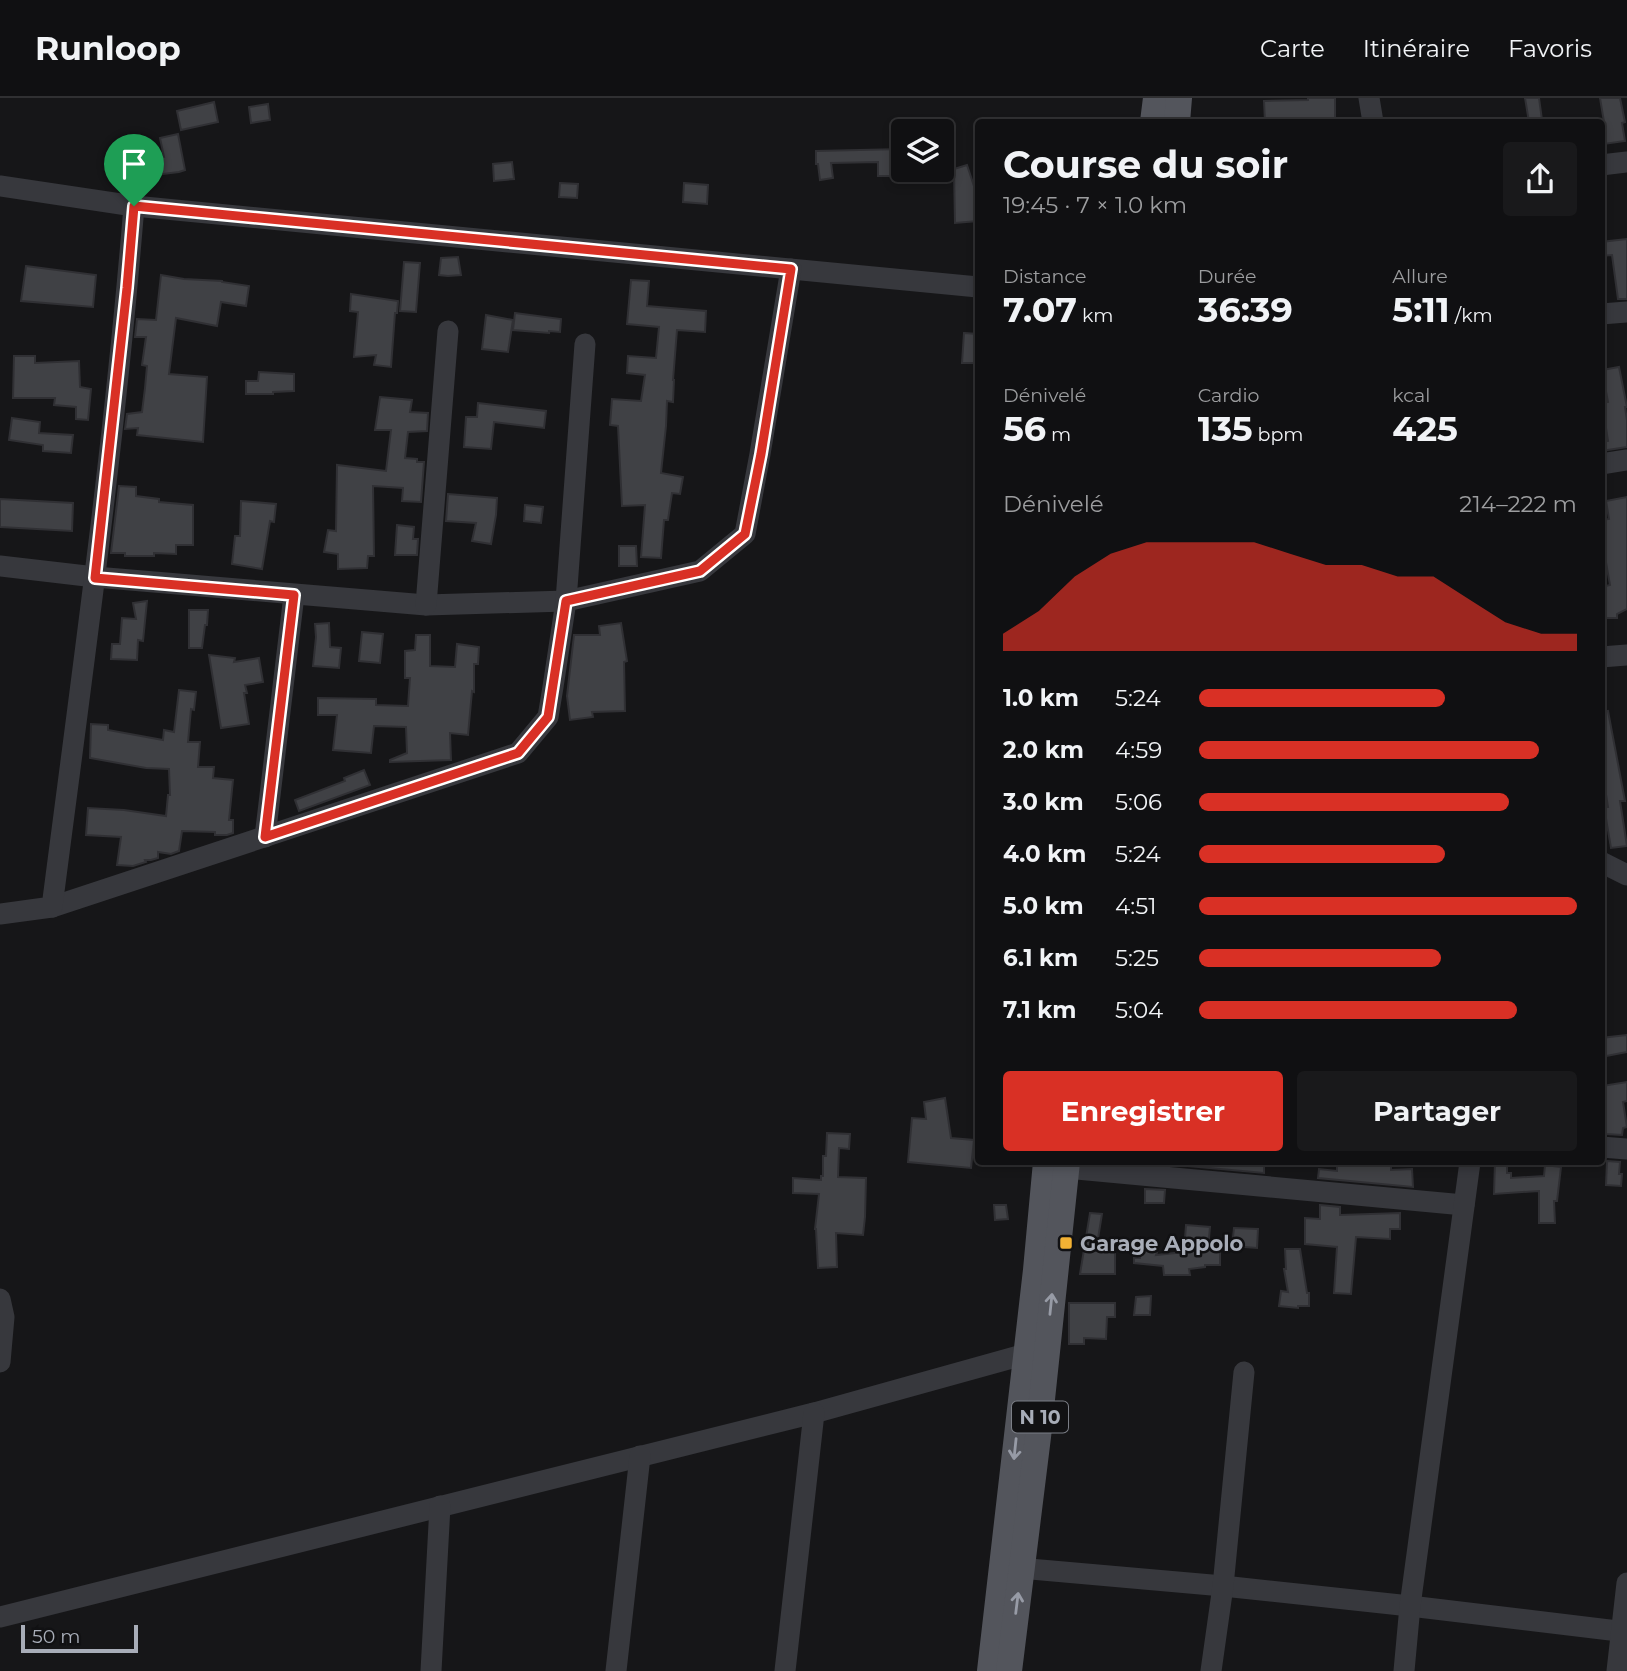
<!DOCTYPE html>
<html lang="fr">
<head>
<meta charset="utf-8">
<style>
	:root { --surface:#101012; --page:#19191b; --text:#f1f3f6; --muted:#9c9d9f; --line:#303032; --accent:#d93025 }
	body { margin:0; font-family:Montserrat,sans-serif; background:var(--page); color:var(--text); height:100vh; display:flex; flex-direction:column; font-size:26px; white-space:nowrap }
	* { box-sizing:border-box; margin:0 }
	p { font-size:23px; color:var(--muted) }
	.icon { flex:none; width:38px; height:38px; fill:none; stroke:currentColor; stroke-width:2; stroke-linecap:round; stroke-linejoin:round }
	.map { position:relative; flex:1; overflow:hidden }
	.drawer { position:absolute; left:975px; top:21px; width:630px; height:1046px; display:flex; flex-direction:column; background:var(--surface); border-radius:7px; box-shadow:0 4px 10px #0003,0 0 0 2px var(--line) }
	.drawer>* { flex:none }
	.controls { position:absolute; left:891px; top:21px; display:grid; gap:14px }
	.controls a { display:grid; place-items:center; width:63px; height:63px; border-radius:7px; background:var(--surface); box-shadow:0 4px 10px #0003,0 0 0 2px var(--line); font-size:35px }
	.scale { position:absolute; left:21px; bottom:18px; width:117px; box-sizing:border-box; padding-left:7px; border:4px solid #a8adb8; border-top:0; font-size:19px; line-height:24px; white-space:nowrap; color:#a8adb8; -webkit-text-stroke:5px #111113; paint-order:stroke }
	.pin { position:absolute; display:grid; place-items:center; width:60px; height:60px; color:#fff; margin:-72px -30px; border-radius:50% 50% 50% 0; rotate:-45deg; box-shadow:0 0 7px #0007 }
	.pin .icon { rotate:45deg }
	.round { display:grid; place-items:center; flex:none; width:74px; height:74px; border-radius:7px; background:var(--page) }
	.overview { display:flex; align-items:center; justify-content:space-between; height:119px; padding:0 28px }
	h1 { font-size:38px; font-weight:700; line-height:52px }
	.figures { display:grid; grid-template-columns:repeat(3,1fr); gap:10px; height:119px; padding:7px 28px }
	.figures div { display:grid; align-content:center }
	.figures b { font-size:35px; font-weight:700 }
	.figures small { font-size:19px; font-weight:400 }
	.figures p { font-size:19px }
	.chart { height:196px; padding:14px 28px }
	.chart p { display:flex; justify-content:space-between }
	.chart svg { width:100%; height:126px; margin-top:7px; fill:var(--accent); opacity:.7 }
	.button { display:flex; gap:14px; margin-top:auto; padding:14px 28px }
	.button a { flex:1; height:80px; border-radius:7px; background:var(--accent); color:#fff; font-size:28px; font-weight:700; line-height:80px; text-align:center }
	.button a+a { background:var(--page); color:var(--text) }
	ul { padding:0 28px; list-style:none; font-size:23px }
	li { display:grid; grid-template-columns:112px 84px 1fr; align-items:center; height:52px }
	li i { height:18px; border-radius:9px; background:var(--accent) }
	header { display:flex; align-items:center; gap:42px; box-sizing:border-box; height:98px; padding:0 35px; background:var(--surface); border-bottom:2px solid var(--line) }
	header strong { font-size:33px }
	nav { display:flex; gap:38px; margin-inline-start:auto; font-size:24px }
	.map>svg:first-child { display:block }
</style>
</head>
<body>
<header>
<strong>Runloop</strong>
<nav><a>Carte</a><a>Itinéraire</a><a>Favoris</a></nav>
</header>
<div class="map">
<svg width="1627" height="1573" viewBox="0 0 1627 1573">
	<rect width="100%" height="100%" fill="#161618"/>
	<g fill="#404145" stroke="#303034" stroke-width="2">
		<path d="M1308,0H1335V24H1265L1264,3L1308,2Z"/>
		<path d="M1525,0H1539L1542,22L1529,24Z"/>
		<path d="M1600,0H1620L1625,24L1622,25L1625,43L1604,46L1601,31L1605,30Z"/>
		<path d="M214,4L218,24L181,32L177,13Z"/>
		<path d="M268,6L270,22L251,25L249,9Z"/>
		<path d="M178,36L185,72L179,74L155,77L152,61L164,59L160,40Z"/>
		<path d="M903,51V78H878V64L831,65L833,80L820,82L818,66H816V53Z"/>
		<path d="M512,64L514,81L494,83L493,66Z"/>
		<path d="M967,67L975,91H978V123L955,125L954,71Z"/>
		<path d="M560,85L578,86L577,100L559,99Z"/>
		<path d="M684,85L708,87L707,106L683,104Z"/>
		<path d="M1627,141V201H1618L1612,157L1601,158V144Z"/>
		<path d="M458,159L461,177L448,178L439,177L441,160Z"/>
		<path d="M404,164L420,165L416,214L400,213Z"/>
		<path d="M26,168L96,177L93,209L21,203Z"/>
		<path d="M161,177L184,181L222,183V184L249,188L246,208L221,204L217,228L176,220L169,276L207,279L203,344L137,337L138,330L125,331L127,316L142,314L145,290L147,268L142,267L146,239H135L137,221L156,222Z"/>
		<path d="M631,182L649,183L647,208L706,213L705,234L677,232L673,282H674L673,304L667,303L666,328L661,375L683,379L680,396L672,395L668,422H664L661,460L641,459L645,407L622,408L618,328L610,327L612,301L641,303L645,277L627,275L628,258L656,260L659,229L627,226Z"/>
		<path d="M351,196L398,203L397,215H395L391,269L374,267L376,257L354,259L358,214L350,213Z"/>
		<path d="M515,215L561,221L560,234L549,233V235L513,232Z"/>
		<path d="M486,217L513,222L508,254L482,251Z"/>
		<path d="M964,235L978,236L975,265H962Z"/>
		<path d="M14,258H35V265L79,263L80,289L91,291L88,322L76,321V309L54,307L55,300H13Z"/>
		<path d="M1619,269L1627,309H1625L1627,322V349L1601,353V344L1608,343L1602,305L1608,304L1602,272Z"/>
		<path d="M259,274L294,276V293L273,294V296H246V283H258Z"/>
		<path d="M380,299L412,302L410,314L428,315L427,333L408,334L405,360L417,361V364H424L421,404L402,403L403,390L373,388L374,458H368L367,470L338,471V456L324,454L328,432L336,433L337,367L386,373L391,332H375Z"/>
		<path d="M478,305L546,313L544,330L494,324L491,351L464,349L466,319H477Z"/>
		<path d="M12,320L40,324L39,335L73,337L71,355L43,353V347L9,342Z"/>
		<path d="M119,388L136,389V398L159,401V404L193,407V447H176V456L154,455V458H125V455H111Z"/>
		<path d="M448,396L497,400L496,417L491,446L472,443L476,425L446,423Z"/>
		<path d="M1627,399V511L1617,516V520H1601V489L1610,487L1605,459L1601,460V422L1609,421L1606,403Z"/>
		<path d="M0,401L73,405L72,433L0,429Z"/>
		<path d="M241,403L276,406L274,424L270,423L262,471L232,466L235,438H240Z"/>
		<path d="M525,407L543,409L541,425L524,423Z"/>
		<path d="M397,427L414,429L413,441H418L417,457H395Z"/>
		<path d="M619,448H636L637,468H619Z"/>
		<path d="M147,503L143,543L138,542L137,562L111,561L112,546H120L122,520L136,521L133,505Z"/>
		<path d="M189,512H208L207,527H205L202,550H189Z"/>
		<path d="M329,525L330,549L341,550L339,570L313,568L316,539L315,526Z"/>
		<path d="M621,525L627,563L624,564L625,613L592,614L593,619L570,622L567,598L574,537H600L599,528Z"/>
		<path d="M362,534L383,536L380,565L359,563Z"/>
		<path d="M416,537H430V568L455,569L457,546L479,549L478,566H474V594L472,593L468,637L450,635L451,662L390,664V662L407,655L406,629L374,628L371,655L333,652L337,617H318V600L376,601V607L408,608L410,580H405V553L415,552Z"/>
		<path d="M209,557L235,560L234,564L259,560L263,584L245,587L247,595H244L249,626L221,630Z"/>
		<path d="M179,592L196,594L194,612L191,611L188,644H200L198,669H214L213,680L233,682L229,722H233V735L227,737H215V734L182,733L179,753L171,756L158,754V760L151,762H145L146,764L133,768L117,767L121,739L86,737L88,710L124,712L166,718L168,697H170L169,671L146,670L90,660L91,626L108,627V632L163,642L164,632L174,634Z"/>
		<path d="M1608,613L1625,703H1620L1627,748L1611,750L1604,709H1608L1601,666V614Z"/>
		<path d="M364,672L370,687L299,713L295,702L345,683L344,680Z"/>
		<path d="M1627,937V954L1601,959V940Z"/>
		<path d="M1627,984V1003L1623,1004L1627,1029L1623,1030L1622,1037L1606,1036V1027H1601V1012H1605L1602,988Z"/>
		<path d="M945,1000L951,1040L974,1042L971,1070L908,1064L912,1020L926,1021L924,1004Z"/>
		<path d="M827,1035L850,1036L849,1051L839,1050L838,1079L866,1080L865,1119L863,1137L836,1135L837,1169L818,1170L816,1131H815L819,1096L793,1095V1080L821,1082V1078H823V1058H826Z"/>
		<path d="M1607,1063L1620,1064L1619,1076H1622L1621,1088L1606,1087Z"/>
		<path d="M1143,1064H1250V1065L1264,1066V1075Z"/>
		<path d="M1360,1064H1391V1072L1412,1071L1413,1089L1318,1080L1319,1071L1337,1073V1065L1359,1066Z"/>
		<path d="M1495,1064H1507V1075H1511V1080L1544,1078L1545,1067L1561,1069L1557,1103H1554L1555,1125H1539V1093L1494,1096Z"/>
		<path d="M1145,1091L1165,1092L1164,1105H1145Z"/>
		<path d="M994,1107H1006L1008,1121L995,1122Z"/>
		<path d="M1320,1107L1340,1109V1117L1400,1115V1131H1390V1141L1356,1139L1351,1196L1334,1195L1337,1149L1305,1146V1120L1320,1121Z"/>
		<path d="M1090,1115L1102,1116L1096,1153H1115V1176H1080Z"/>
		<path d="M1186,1127L1210,1129L1208,1151H1220V1167H1205V1169L1189,1171L1190,1177H1164L1163,1168L1134,1165V1160H1140V1152L1157,1154L1156,1157L1184,1154Z"/>
		<path d="M1234,1130L1258,1131L1257,1150L1232,1148Z"/>
		<path d="M1285,1151H1300L1307,1195H1309V1208H1298V1210L1279,1208L1281,1193L1288,1194L1284,1171H1286Z"/>
		<path d="M1151,1198L1150,1217H1134L1136,1199Z"/>
		<path d="M1069,1205H1115V1219H1107L1106,1241L1084,1240V1246H1069Z"/>
	</g>
	<g fill="none" stroke-linecap="round" stroke-linejoin="round">
		<g stroke="#37383d" stroke-width="21">
			<path d="M1369,0L1373,24"/>
			<path d="M1601,67L1627,64"/>
			<path d="M0,88L134,108L978,189"/>
			<path d="M1601,216L1627,214"/>
			<path d="M1601,366L1627,362"/>
			<path d="M0,468L95,479L426,507L566,503L700,473L745,436L760,356L791,171"/>
			<path d="M426,507L448,233"/>
			<path d="M1601,559L1627,557"/>
			<path d="M265,739L294,497"/>
			<path d="M1601,764L1627,777"/>
			<path d="M52,809L518,655L548,619L553,589L566,503L585,246"/>
			<path d="M0,816L52,809C82,576 115,343 134,108"/>
			<path d="M1601,1049L1627,1051"/>
			<path d="M1066,1070L1464,1107"/>
			<path d="M0,1201L4,1219L0,1264"/>
			<path d="M1007,1469L1223,1488L1410,1508L1627,1534"/>
			<path d="M0,1519L814,1315L1026,1256L1041,1257"/>
			<path d="M431,1573L440,1408"/>
			<path d="M616,1573L640,1358"/>
			<path d="M785,1573L814,1315"/>
			<path d="M1211,1573L1223,1488L1244,1274"/>
			<path d="M1404,1573L1410,1508L1470,1064"/>
			<path d="M1617,1573L1627,1485"/>
		</g>
		<g stroke="#53555c" stroke-width="26">
			<path d="M1153,24L1156,0"/>
			<path d="M1177,24L1179,0"/>
			<path d="M990,1573L1036,1172L1046,1064"/>
			<path d="M1009,1573L1038,1339L1067,1064"/>
		</g>
	</g>
	<defs><path id="oneway-shaft" d="M-6 0H5M1.5-3L5.5 0L1.5 3" fill="none" stroke-width="1.6" stroke-linecap="round" stroke-linejoin="round" transform="scale(1.75)"/></defs>
	<g stroke="#979ba6">
		<use href="#oneway-shaft" transform="translate(1051 1206) rotate(-84)"/>
		<use href="#oneway-shaft" transform="translate(1015 1351) rotate(96)"/>
		<use href="#oneway-shaft" transform="translate(1017 1505) rotate(-83)"/>
	</g>
	<g fill="none" stroke-linecap="round" stroke-linejoin="round">
		<g stroke="#fff" stroke-width="14">
			<path id="route" d="M134,108L791,171L761,356L745,436L700,473L566,503L548,619L518,655L265,739L294,497L95,480L127,190Z"/>
		</g>
		<use href="#route" stroke="#d93025" stroke-width="9"/>
	</g>
	<rect fill="#f2b134" stroke="#111113" stroke-width="2.5" x="1059" y="1138" width="14" height="14" rx="3.5"/>
	<g text-anchor="middle" dominant-baseline="central" stroke-width="5" stroke-linejoin="round" paint-order="stroke">
		<rect fill="#111113" stroke="#7b7e86" stroke-width="2" x="1012" y="1303.5" width="56" height="31" rx="5"/>
		<g font-size="19" font-weight="bold" fill="#a8adb8">
			<text x="1040" y="1319">N 10</text>
		</g>
		<g font-size="21" font-weight="bold" fill="#a8adb8" stroke="#111113" text-anchor="start">
			<text x="1080" y="1145">Garage Appolo</text>
		</g>
	</g>
</svg>
<div class="controls">
<a><svg class="icon" aria-label="layers" viewBox="0 0 24 24"><path d="M12 4l9 5-9 5-9-5zM3 14l9 5 9-5"/></svg></a>
</div>
<div class="scale">50 m</div>
<div class="pin" style="left:134px;top:108px;background:#1e9e55"><svg class="icon" aria-label="arrive" viewBox="0 0 24 24"><path d="M6 21V4h12l-3 4 3 4H6"/></svg></div>
<section class="drawer">
<div class="overview"><div><h1>Course du soir</h1><p>19:45 · 7 × 1.0 km</p></div><a class="round"><svg class="icon" aria-label="share" viewBox="0 0 24 24"><path d="M12 15V3M7 8l5-5 5 5M5 13v7h14v-7"/></svg></a></div>
<div class="figures">
<div><p>Distance</p><b>7.07<small> km</small></b></div>
<div><p>Durée</p><b>36:39</b></div>
<div><p>Allure</p><b>5:11<small> /km</small></b></div>
</div>
<div class="figures">
<div><p>Dénivelé</p><b>56<small> m</small></b></div>
<div><p>Cardio</p><b>135<small> bpm</small></b></div>
<div><p>kcal</p><b>425</b></div>
</div>
<div class="chart"><p><span>Dénivelé</span>214–222 m</p>
<svg viewBox="0 0 160 44" preserveAspectRatio="none"><path d="M0 44V38L10 30L20 18L30 10L40 6L50 6L60 6L70 6L80 10L90 14L100 14L110 18L120 18L130 26L140 34L150 38L160 38V44z"/></svg>
</div>
<ul>
<li><b>1.0 km</b>5:24<i style="width:65%"></i></li>
<li><b>2.0 km</b>4:59<i style="width:90%"></i></li>
<li><b>3.0 km</b>5:06<i style="width:82%"></i></li>
<li><b>4.0 km</b>5:24<i style="width:65%"></i></li>
<li><b>5.0 km</b>4:51<i style="width:100%"></i></li>
<li><b>6.1 km</b>5:25<i style="width:64%"></i></li>
<li><b>7.1 km</b>5:04<i style="width:84%"></i></li>
</ul>
<div class="button"><a>Enregistrer</a><a>Partager</a></div>
</section>
</div>
</body>
</html>
